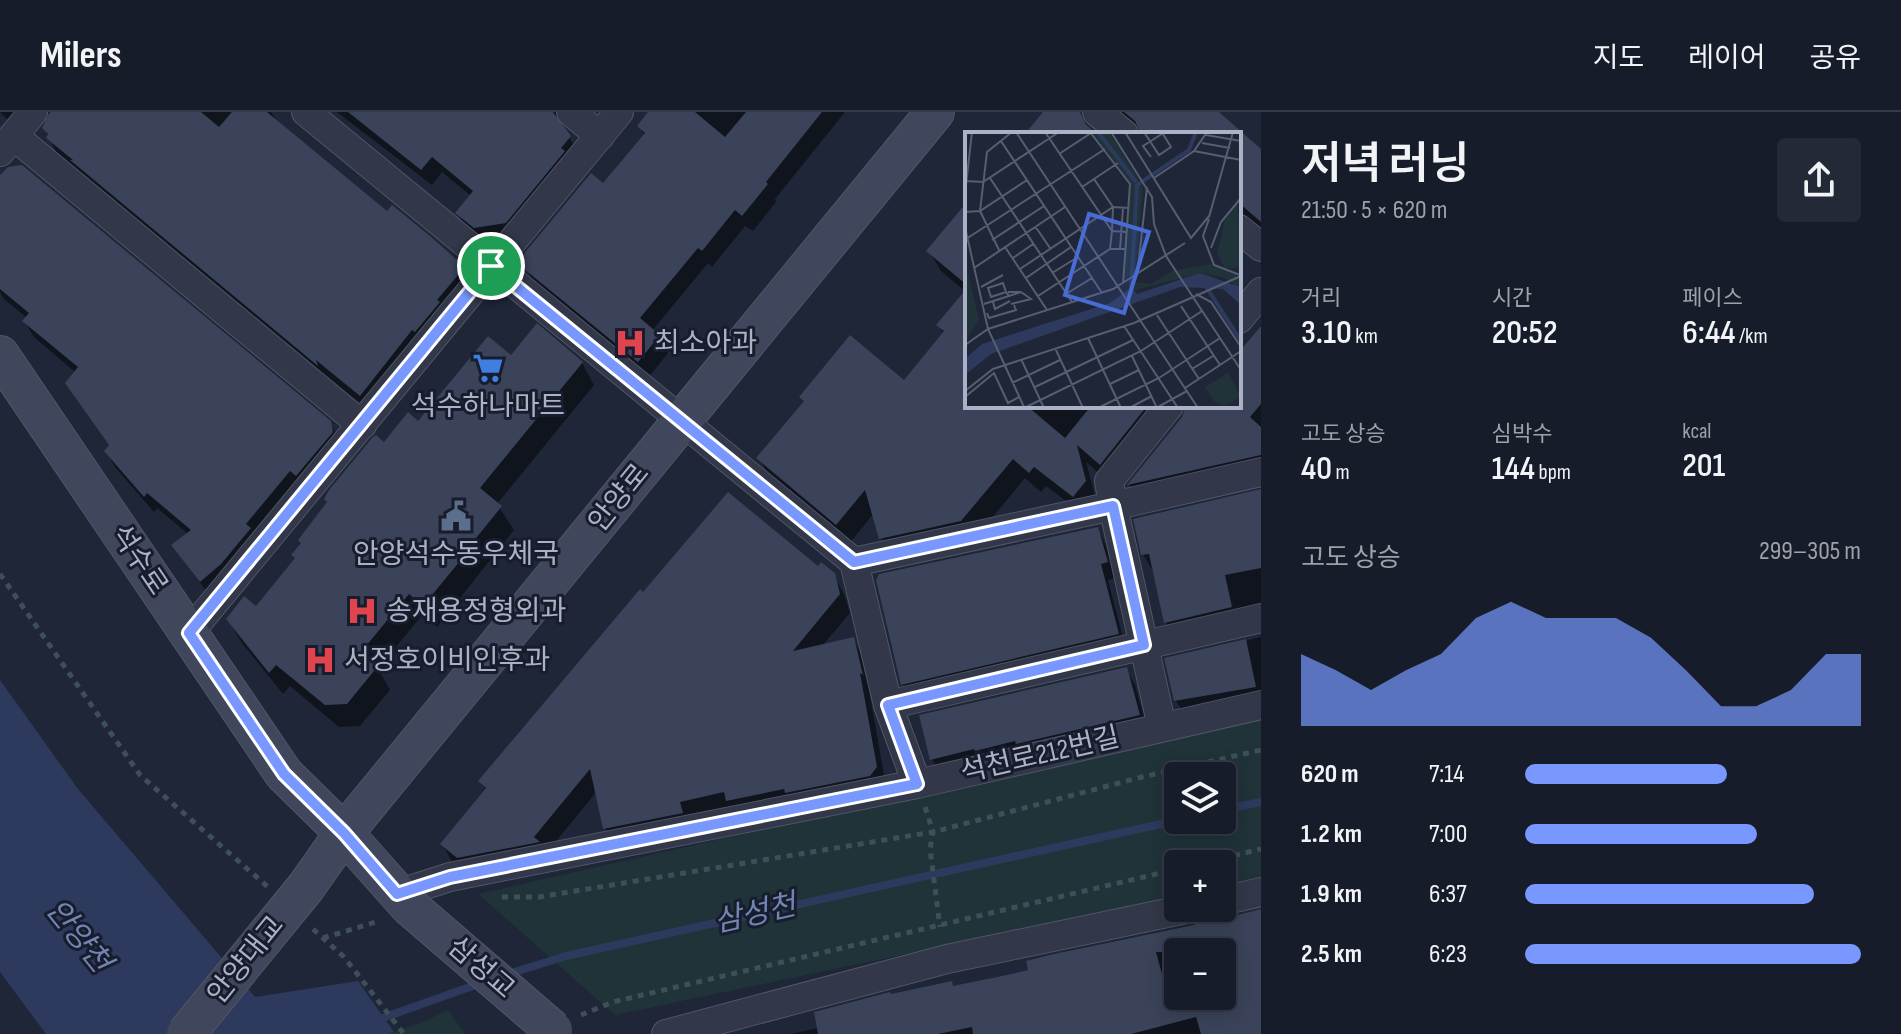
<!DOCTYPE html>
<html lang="ko">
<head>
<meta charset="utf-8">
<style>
	:root { --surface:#161c2a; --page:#232936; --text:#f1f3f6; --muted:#9ea1a8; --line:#353a47; --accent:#7898ff }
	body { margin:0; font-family:"Sofia Sans Condensed","Noto Sans KR",sans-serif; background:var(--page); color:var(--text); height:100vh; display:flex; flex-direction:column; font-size:30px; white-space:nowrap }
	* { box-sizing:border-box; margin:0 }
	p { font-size:26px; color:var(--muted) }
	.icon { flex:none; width:44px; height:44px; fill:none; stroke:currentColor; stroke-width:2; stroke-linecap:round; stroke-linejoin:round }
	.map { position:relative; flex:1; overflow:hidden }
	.details { display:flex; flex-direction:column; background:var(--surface); width:640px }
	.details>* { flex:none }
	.tools { position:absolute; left:1164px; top:650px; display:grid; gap:16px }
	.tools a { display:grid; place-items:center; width:72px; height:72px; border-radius:8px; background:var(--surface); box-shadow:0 4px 20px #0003,0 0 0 2px var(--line); font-size:40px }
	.pin { position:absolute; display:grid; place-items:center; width:68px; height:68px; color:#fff; margin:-34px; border:4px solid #fff; border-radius:50%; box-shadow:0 2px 8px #0007 }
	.round { display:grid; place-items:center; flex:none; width:84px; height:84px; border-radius:8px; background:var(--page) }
	.headline { display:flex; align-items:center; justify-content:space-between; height:136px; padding:0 40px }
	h1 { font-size:44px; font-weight:600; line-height:60px }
	.stats { display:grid; grid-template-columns:repeat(3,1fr); gap:12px; height:136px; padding:8px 40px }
	.stats div { display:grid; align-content:center }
	.stats b { font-size:34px; font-weight:600 }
	.stats small { font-size:22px; font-weight:400 }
	.stats p { font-size:22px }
	.chart { height:224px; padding:16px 40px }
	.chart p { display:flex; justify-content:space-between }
	.chart svg { width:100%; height:144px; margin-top:8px; fill:var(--accent); opacity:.7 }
	ul { padding:0 40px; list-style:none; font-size:26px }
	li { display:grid; grid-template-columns:128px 96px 1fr; align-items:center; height:60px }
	li i { height:20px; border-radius:10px; background:var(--accent) }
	header { display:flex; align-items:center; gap:48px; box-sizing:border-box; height:112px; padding:0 40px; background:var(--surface); border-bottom:2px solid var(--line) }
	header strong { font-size:38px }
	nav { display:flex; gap:44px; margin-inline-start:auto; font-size:28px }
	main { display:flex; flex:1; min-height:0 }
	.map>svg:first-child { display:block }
</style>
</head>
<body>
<header>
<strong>Milers</strong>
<nav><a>지도</a><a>레이어</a><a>공유</a></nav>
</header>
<main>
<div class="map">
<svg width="1261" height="922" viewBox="0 0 1261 922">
	<rect width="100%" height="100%" fill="#1e2638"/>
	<g fill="#203339" fill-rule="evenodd">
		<path d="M1261,605V768L1222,776V752H1178V785L615,903L478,782ZM1178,664H1222V708H1178Z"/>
		<path d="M448,898L465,922H387L421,911Z"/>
	</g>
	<path fill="#2d3a5d" d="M0,568L78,677L255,885L358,869L394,920L387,922H46L0,860Z"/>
	<g fill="#0007" fill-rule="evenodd">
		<path d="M0,0H42L16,16Z"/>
		<path d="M47,0H271L282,15L387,102L455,149L466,167L370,299L324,262L325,267L58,43L44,16L52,2Z"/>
		<path d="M337,0H582L568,5L563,14L579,43L515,127L485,132L467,118L458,101L471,84L442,60L432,73Z"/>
		<path d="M652,0H845L775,87L776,90L753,119L745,114L712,155L708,151L652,219L659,224L668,241L648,266L536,174L526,156L603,74L645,24L639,14Z"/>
		<path d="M1114,0H1216L1261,39V117H1257L1239,102V22H1140Z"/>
		<path d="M0,68L329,310L339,327L210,484L173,434L188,422L157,396L154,400L115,355L106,339L110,334L67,271L76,261L34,225L25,210L27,206L4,187L0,180Z"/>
		<path d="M967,107V294H1153L1112,372L1086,350L1097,391L1086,404L1046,374L1041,380L1025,366L972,430L893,447L881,426L874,401L849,432L770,366L759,346L805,291L802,285L904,271L944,223L939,213L966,180L941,159L929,139Z"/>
		<path d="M1261,214V361L1139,389L1130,373L1195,294H1239V241Z"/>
		<path d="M511,246L582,251L594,273L497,392L514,418L437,515L422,503L378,557L390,578L360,614L339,615L290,574L283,582L241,530L228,507L256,497L385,332L418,312Z"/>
		<path d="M1261,379V507L1175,527L1166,510L1153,459L1143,442Z"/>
		<path d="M1097,417L1106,433L1116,466L1108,468L1126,538L912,588L902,572Z"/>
		<path d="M818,457L833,462L844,482L850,501L822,534L853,528L864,546L872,579L869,578L886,674L616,735L605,716L597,679L545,743L453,751L442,732L486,679L481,670L644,482Z"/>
		<path d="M1261,525V592L1186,605L1176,589L1167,548Z"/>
		<path d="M1126,557L1135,573L1148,619L941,663L932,647Z"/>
		<path d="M1261,799V922H790L819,916L890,884L954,876L1007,865L1214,809ZM1178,840H1222V884H1178Z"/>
	</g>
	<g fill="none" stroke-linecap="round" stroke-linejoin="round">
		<g stroke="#2d3a5d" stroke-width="8">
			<path d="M1222,698L1261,690"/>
			<path d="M505,863L566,844L1179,708"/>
			<path d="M377,908L481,871"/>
		</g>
	</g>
	<g fill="#3a4359" fill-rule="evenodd">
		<path d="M50,0H201L219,15L232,0H267L387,99L392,93L430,124L457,148L459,162L437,188L440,190L415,220L412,218L360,284L316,248L318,254L70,48H73L46,26L48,22L42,16Z"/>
		<path d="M348,0H553L571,24L561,36L565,39L506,111L474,116L455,101L473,79L432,45L421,58Z"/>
		<path d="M648,0H695L725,25L746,0H822L766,70L768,72L742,104L735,98L702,139L698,136L640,206L660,223L638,250L524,157L522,144L591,61L603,71L645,21L637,14Z"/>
		<path d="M1043,0H1080L1086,13L1097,22H1025Z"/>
		<path d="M1124,0H1219L1261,37V110L1239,91V22H1141L1135,9Z"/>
		<path d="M22,53L331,309L333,320L296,364L290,359L246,412L251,416L221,452L200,470L171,433L191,418L147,381L144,385L104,339L109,333L65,271L78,255L22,209L29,201L0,177V63L8,55Z"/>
		<path d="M967,90V173L926,139Z"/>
		<path d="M967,176V294H1027L1065,326L1091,294H1147L1100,353L1077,333L1086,369L1073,385L1034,355L1029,361L1013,347L961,409L879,427L865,378L836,413L756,346L804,289L799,285L850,223L904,268L944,219L936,213Z"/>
		<path d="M537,211L583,250L480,376L502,394L468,436L469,438L423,494L409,482L361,540L378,554L347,592L325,593L276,553L269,561L226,507L244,484L256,494L295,446L291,443L301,431L298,428L327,390L324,387L329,378L372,326L376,323L384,330L408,300L418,309L488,224L511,243Z"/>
		<path d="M1261,214V292L1250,305L1261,315V343L1127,373L1182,305L1186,294H1239V240Z"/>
		<path d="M1261,377V456L1225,463L1232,495L1164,511L1149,442L1141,443L1133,407Z"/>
		<path d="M728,380L818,454L821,450L835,461L840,482L793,539L854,525L863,563L860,561L877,655L870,664L785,681L784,677L726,689L724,680L680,690L683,701L603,717L590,657L534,725L540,730L457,746L440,732L486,676L478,669L640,477L643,480Z"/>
		<path d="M1098,415L1108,450L1101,452L1119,522L901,573L876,468L879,462Z"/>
		<path d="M1246,527L1256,575L1174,589L1164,546Z"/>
		<path d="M1127,555L1140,603L1016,632L1015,629L975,639L974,637L930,648L919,603Z"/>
		<path d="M1261,797V922H1201L1196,905L1131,922H973L972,915L938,922H818L814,900L890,880L891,882L952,869L953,874L1007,863L1028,858L1026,849L1054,842L1194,813L1213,804L1214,807L1226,806ZM1156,840H1222V884H1168Z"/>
	</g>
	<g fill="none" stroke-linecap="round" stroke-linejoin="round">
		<g stroke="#505567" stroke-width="30">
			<g id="street">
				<path d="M306,0L854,450L888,593L917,672"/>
				<path d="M571,0L600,24"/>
				<path d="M1097,0L1124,22"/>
				<path d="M14,24L362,313"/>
				<path d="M0,40L33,0"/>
				<path d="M1239,117L1261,135"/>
				<path d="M1239,207L1261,180"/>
				<path d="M854,450L1113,394L1109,369L1169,294"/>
				<path d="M189,521L619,0"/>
				<path d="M888,593L1261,506"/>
				<path d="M1162,615L1113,394L1261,360"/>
				<path d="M397,782L450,765L917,672L1261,593"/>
				<path d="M1222,789L1261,780"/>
				<path d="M666,922L947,847L1191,796"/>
			</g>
		</g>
		<g stroke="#505567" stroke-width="40">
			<g id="secondary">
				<path d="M0,243L284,662L344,721L409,794"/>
				<path d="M306,775L344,721L935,0"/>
			</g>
		</g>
		<g stroke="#3e5057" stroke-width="5" stroke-dasharray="6 6" stroke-linecap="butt">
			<path d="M0,462L140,663L268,775"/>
			<path d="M925,695L933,720L930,737L940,815"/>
			<path d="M1199,752L1261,737"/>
			<path d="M502,785H539L933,720L1142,665L1261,638"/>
			<path d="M313,817L344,845L404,922"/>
			<path d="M323,826L379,809"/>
			<path d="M581,903L613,890L1178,757"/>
		</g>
		<use href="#street" stroke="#323849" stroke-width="28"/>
		<use href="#secondary" stroke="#40465c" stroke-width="38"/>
		<g stroke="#505567" stroke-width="40" stroke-linecap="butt">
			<g id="secondary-bridge">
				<path d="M409,794L553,918"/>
				<path d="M186,922L306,775"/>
			</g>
		</g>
		<use href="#secondary-bridge" stroke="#40465c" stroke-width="38"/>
	</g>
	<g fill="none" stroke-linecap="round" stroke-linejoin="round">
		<g stroke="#fff" stroke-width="16">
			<path id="route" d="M491,154L854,450L1113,394L1144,533L888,593L917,672L450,765L397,782L344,721L284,662L189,521Z"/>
		</g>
		<use href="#route" stroke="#7898ff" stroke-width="10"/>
	</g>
	<defs>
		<g id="hospital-bare" transform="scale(2.4)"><path d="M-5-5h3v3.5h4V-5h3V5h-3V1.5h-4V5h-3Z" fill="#e0444e" stroke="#181d2d" stroke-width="2.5" paint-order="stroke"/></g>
		<g id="supermarket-bare" transform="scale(2.4)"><path d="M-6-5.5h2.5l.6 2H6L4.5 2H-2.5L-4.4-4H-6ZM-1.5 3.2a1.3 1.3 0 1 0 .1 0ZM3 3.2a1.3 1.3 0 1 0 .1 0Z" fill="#3f7fe0" stroke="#181d2d" stroke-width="2.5" paint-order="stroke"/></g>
		<g id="civic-bare" transform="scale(2.4)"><path d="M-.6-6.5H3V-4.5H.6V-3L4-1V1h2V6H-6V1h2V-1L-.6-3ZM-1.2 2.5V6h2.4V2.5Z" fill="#5c6f8a" stroke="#181d2d" stroke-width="2.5" paint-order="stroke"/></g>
	</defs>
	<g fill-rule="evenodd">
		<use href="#hospital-bare" x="630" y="231"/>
		<use href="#supermarket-bare" x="488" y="256"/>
		<use href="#civic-bare" x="456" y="404"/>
		<use href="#hospital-bare" x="362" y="499"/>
		<use href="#hospital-bare" x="320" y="548"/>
	</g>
	<g text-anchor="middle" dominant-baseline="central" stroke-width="6" stroke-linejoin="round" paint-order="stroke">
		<g font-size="28" fill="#acb2c6" stroke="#181d2d" text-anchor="start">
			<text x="654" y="231">최소아과</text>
			<text x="488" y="294" text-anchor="middle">석수하나마트</text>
			<text x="456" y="442" text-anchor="middle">안양석수동우체국</text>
			<text x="386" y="499">송재용정형외과</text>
			<text x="344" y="548">서정호이비인후과</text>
		</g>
		<g font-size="28" fill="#acb2c6" stroke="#181d2d">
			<text transform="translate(619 386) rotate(-51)">안양로</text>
			<text transform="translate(139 448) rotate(56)">석수로</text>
			<text transform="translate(1040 643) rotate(-13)">석천로212번길</text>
			<text transform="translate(246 848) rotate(-51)">안양대교</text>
			<text transform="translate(481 856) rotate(41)">삼성교</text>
		</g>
		<g font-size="30" font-style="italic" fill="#7284b1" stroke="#181d2d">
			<text transform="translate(755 802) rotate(-13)">삼성천</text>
			<text transform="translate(78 824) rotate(51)">안양천</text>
		</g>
	</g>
	<g transform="translate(965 20)">
		<rect width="276" height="276" fill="#1e2638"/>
		<path d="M127,0H144L178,55L170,141L159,147L166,52ZM273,71L276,135L260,137L252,121L260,88ZM0,128L14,188L0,210ZM247,132L276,146V157L260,146L235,141L167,159L172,150L186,152L207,139ZM263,241L276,264L261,274L249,269L240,255Z" fill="#203339"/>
		<path d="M235,141L275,155L276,173L258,157L215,155L26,222L0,243V227L17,212L145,171L167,155L172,162Z" fill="#2d3a5d"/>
		<path fill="none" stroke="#2d3a5d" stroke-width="4" d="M133,0L171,50M240,153L276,209M166,158L172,53L224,18L231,0"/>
		<path fill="none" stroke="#575e71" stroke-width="2" d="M51,0L233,276M80,0L147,99L145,117M125,0L165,52L158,152M146,0L187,65L189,92L201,124L276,238M160,0L226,106L245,83M179,0L194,23L206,15L198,2M241,3L276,9M36,9L137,161M237,11L265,16M229,19L276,28M94,22L126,1M186,25L178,14L200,0M25,46L107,170M189,46L229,19L242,0M129,47L148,75L147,99L162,100M2,49L18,50L94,0M117,55L153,31M0,62L7,0M0,80L15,79L62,48M244,85L268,0M244,87L238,104L249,133L275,143M70,94L85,116M0,95L23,197L59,275M1,107L140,17M27,108L79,74M40,115L82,178M246,116L256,90L276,66M155,117L158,76M34,118L15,79L22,20L47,0M48,126L68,112M9,136L100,75M55,137L148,75L164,76M87,141L113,125M172,144L182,55M61,146L106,115M16,155L38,143M43,160H56L44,164M101,162L127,146M231,162L246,170L276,215M73,164L145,117H161M28,170L30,177L45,169M19,172L44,164L41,160L26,165L23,156L38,151L41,160M46,172L66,167L56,160M216,174L255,233L220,256M22,181L24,186L51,178L49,173M192,183L234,247M159,194L213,276M123,206L156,276M0,213L23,197L148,157L220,111M90,216L118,276M167,224L192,276M56,227L79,276M255,233L276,219M227,237L248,224M47,251L95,228M145,252L174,238M70,255L168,208M0,259L28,237L169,191L276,144M0,265L29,241L43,271L54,265M59,276L176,219L237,179M133,276L194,246L255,206M164,276L187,264M191,276L222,259"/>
		<path fill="#486cd3" fill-opacity="0.15" stroke="#486cd3" stroke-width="4" d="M124,82L184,100L159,181L100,163Z"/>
		<rect width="276" height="276" fill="none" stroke="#acb2c6" stroke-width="4"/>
	</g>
</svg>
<div class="tools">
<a><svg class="icon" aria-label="layers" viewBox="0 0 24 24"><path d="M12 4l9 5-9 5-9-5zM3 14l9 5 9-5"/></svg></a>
<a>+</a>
<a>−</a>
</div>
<div class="pin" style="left:491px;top:154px;background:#1e9e55"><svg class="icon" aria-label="arrive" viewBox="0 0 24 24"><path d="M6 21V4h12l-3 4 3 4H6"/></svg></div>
</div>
<section class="details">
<div class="headline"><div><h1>저녁 러닝</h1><p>21:50 · 5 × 620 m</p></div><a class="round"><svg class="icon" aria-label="share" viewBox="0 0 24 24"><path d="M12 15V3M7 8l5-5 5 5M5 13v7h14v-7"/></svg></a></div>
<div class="stats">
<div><p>거리</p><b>3.10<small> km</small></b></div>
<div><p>시간</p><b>20:52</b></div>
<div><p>페이스</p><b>6:44<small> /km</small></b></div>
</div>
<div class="stats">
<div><p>고도 상승</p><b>40<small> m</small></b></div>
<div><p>심박수</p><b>144<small> bpm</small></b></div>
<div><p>kcal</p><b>201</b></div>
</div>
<div class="chart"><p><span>고도 상승</span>299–305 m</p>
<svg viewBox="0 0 160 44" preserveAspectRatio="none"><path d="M0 44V22L10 27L20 33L30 27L40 22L50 11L60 6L70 11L80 11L90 11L100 17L110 27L120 38L130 38L140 33L150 22L160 22V44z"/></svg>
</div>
<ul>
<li><b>620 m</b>7:14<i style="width:60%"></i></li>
<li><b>1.2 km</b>7:00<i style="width:69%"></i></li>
<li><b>1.9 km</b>6:37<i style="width:86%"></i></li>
<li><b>2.5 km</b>6:23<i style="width:100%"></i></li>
</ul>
</section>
</main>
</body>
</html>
